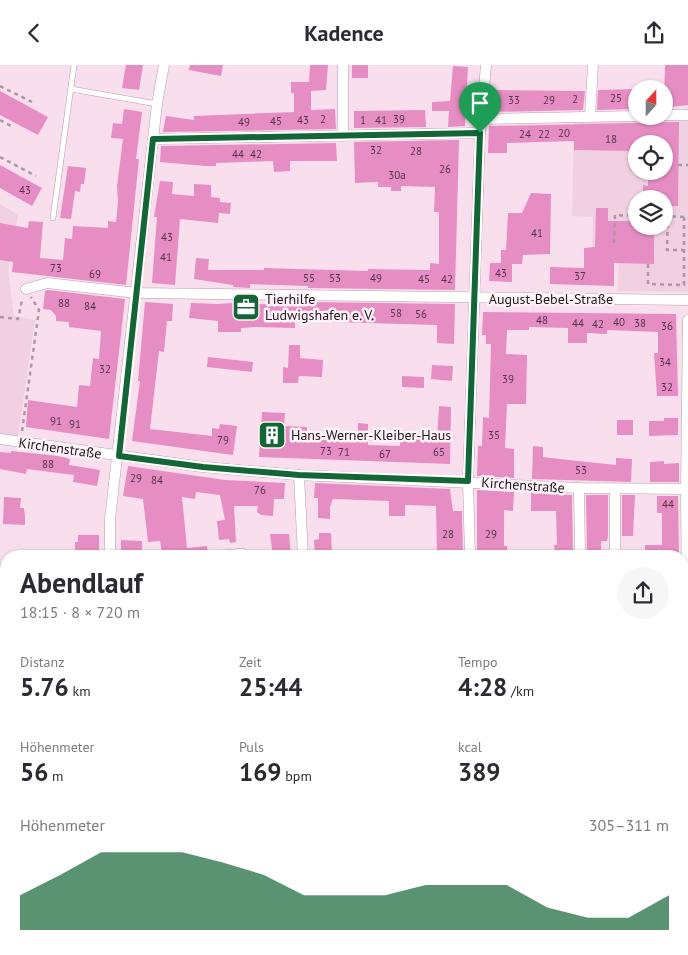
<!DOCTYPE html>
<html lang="de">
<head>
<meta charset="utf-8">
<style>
	:root { --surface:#fff; --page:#f7f7f7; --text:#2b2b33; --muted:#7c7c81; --accent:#146636 }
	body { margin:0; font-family:"PT Sans",sans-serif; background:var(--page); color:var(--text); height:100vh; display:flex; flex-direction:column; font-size:19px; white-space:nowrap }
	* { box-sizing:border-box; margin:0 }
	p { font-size:16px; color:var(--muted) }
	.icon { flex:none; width:28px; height:28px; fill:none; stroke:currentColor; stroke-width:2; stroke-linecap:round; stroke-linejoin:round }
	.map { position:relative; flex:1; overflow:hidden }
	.sheet { position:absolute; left:0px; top:485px; width:689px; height:405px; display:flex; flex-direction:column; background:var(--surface); border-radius:20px 20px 0 0; box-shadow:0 1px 4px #0004 }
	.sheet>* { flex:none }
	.needle { width:32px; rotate:21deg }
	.controls { position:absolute; left:628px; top:15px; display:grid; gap:10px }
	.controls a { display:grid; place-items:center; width:45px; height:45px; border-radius:50%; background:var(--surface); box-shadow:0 1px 4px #0004; font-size:25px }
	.pin { position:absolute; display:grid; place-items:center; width:42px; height:42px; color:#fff; margin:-51px -21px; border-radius:50% 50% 50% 0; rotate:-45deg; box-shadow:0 0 5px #0007 }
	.pin .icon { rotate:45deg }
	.round { display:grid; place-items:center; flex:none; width:52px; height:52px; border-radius:26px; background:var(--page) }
	.overview { display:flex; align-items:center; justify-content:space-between; height:85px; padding:0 20px }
	h1 { font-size:28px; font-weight:700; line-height:38px }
	.figures { display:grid; grid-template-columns:repeat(3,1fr); gap:8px; height:85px; padding:5px 20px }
	.figures div { display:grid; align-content:center }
	.figures b { font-size:25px; font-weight:700 }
	.figures small { font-size:14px; font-weight:400 }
	.figures p { font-size:14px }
	.chart { height:140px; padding:10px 20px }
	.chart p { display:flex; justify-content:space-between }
	.chart svg { width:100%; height:90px; margin-top:5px; fill:var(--accent); opacity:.7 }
	header { display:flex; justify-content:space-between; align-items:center; height:65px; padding:0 20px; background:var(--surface); font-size:22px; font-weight:700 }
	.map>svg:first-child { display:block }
</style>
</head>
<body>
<header><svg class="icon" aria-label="back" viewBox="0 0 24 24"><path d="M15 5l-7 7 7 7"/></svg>Kadence<svg class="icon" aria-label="share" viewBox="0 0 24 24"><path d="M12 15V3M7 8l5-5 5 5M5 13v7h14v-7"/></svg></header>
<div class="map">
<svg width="688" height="890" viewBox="0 0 688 890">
	<rect width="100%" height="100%" fill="#f9dfee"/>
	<g fill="#f1d0e2" fill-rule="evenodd">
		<path d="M688,56V227L618,226L619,188H592L593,152L572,151L574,58ZM636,79H664V106H636ZM636,134H664V161H636Z"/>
		<path d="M0,139L18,150L8,206L14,251L35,255L18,371L0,368Z"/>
	</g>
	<path fill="#8ccf9e" d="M683,867H688V890H487V884H682Z"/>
	<g fill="#e68dc3">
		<path d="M126,0H143L139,25L122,23Z"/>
		<path d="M190,0H223L221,11L189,5Z"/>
		<path d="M310,0H328L326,25L311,26V45L335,44L336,64L163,67L166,51L194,55V51L294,47V28H291V17H309Z"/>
		<rect x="352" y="0" width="16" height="13"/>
		<path d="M665,0H688V40L664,43Z"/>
		<path d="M453,1L468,2L465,61L448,62L449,46H432V37L450,36Z"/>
		<path d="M636,24V44L597,45L598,25Z"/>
		<path d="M491,25L585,26L583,45L491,47Z"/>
		<path d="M0,26L48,52L38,70L0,50Z"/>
		<path d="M124,44L142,47L136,94H139L126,220L12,207L13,197L0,195V158L28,163L29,156L43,157L40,193L63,195L65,173L72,174L73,161L108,163V156L116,157L118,136L117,121L123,74L111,73L113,58L122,59Z"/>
		<path d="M425,45L426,62L354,63V46Z"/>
		<path d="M679,57L678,141H664V134H643V120L648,121V106H664V79H636V86L574,85V76L507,78V88H488L489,61H492Z"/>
		<path d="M459,75L455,225L308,223V221L250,219V223L233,222V220L194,214L196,193L209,194L208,205H264V203L368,206V204L430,205V198L439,199V147H434L435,122L401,121V126H391V122H378V117L355,118L354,77Z"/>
		<path d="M336,78L337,96H290V106L274,107L273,96L216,98V101H205L160,97L161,81Z"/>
		<path d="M0,100L42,123L32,141L0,123Z"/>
		<path d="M68,101L86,103L84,119H81L80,127L75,126L71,154L60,153Z"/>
		<path d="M160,116L173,117L172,129L194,131V119L211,120V132L220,133V137L231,138L230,149L219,148L218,158L180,154L175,220L152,218L157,152H154Z"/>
		<path d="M531,128L551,129L550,189L523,190L522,199H512V217L489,216L490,198H501V185H506L508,148H522Z"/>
		<path d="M596,143H608V156H636V161H654V199L614,198V221L550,219V202L584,203V183L595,182Z"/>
		<path d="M48,225L125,234L109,374L26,362L28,335L77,342L79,320L90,321L93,293L99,294L101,266L69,262V257L56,256V251L51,245L43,244L45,226Z"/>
		<path d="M233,236H250L249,239H255L308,240V237L455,239L454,279L437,278V260L295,256V263L255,262L241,263V267H218V256L189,253L191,238L218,239L233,238Z"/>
		<path d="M145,237L173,239L172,256H167L164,287L159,286L150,364L212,371V363L219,364L220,359L237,361L233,390L132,376L140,316H138Z"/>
		<path d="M483,247L676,249L678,331H657L654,288H658V267L607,265V269L587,268V278H568V263L529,262V265H507L506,289L527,290L526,339H507L505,383L514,384V413L477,411L478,381H482L483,352L489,353L491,279H486V270H482Z"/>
		<path d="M289,280H300V293L323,295L322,312L299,311L298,318H283V302L288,303Z"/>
		<path d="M208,292L253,297L252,307L207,302Z"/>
		<path d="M432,300L453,301L452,316L431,314Z"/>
		<path d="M402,311L424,312V323L402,322Z"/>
		<path d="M439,341L451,342L450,399L259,392L262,347L285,348L284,361L307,362V374L358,376V358L368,359V380L400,381V373L437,375Z"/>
		<path d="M664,353H678V370L649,371V356H664Z"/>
		<rect x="617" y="355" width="16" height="15"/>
		<path d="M533,381L543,382V392L560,394L616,400V393L632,394L631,417L532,414Z"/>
		<path d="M11,386L58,391L70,394L69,400L100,405L97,421L73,417L74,410L27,404L26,409L0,404V387L11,388Z"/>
		<path d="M664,396V399L679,398V417H650V397Z"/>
		<path d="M128,401L225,415L285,418L284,434H274L273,451L261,450L257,447L258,441H234L236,477L230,478L229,474L219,475L217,456L225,455L220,430L196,427L195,434L182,432L187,483L207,481L208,491H178V486L162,487L160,476L148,477L143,434L123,431Z"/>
		<path d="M315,418L450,424L453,446H462L463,491H437L436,441L405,440V451H389V436L333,434L330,442V454L318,453V433H314Z"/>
		<path d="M477,425L514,427L513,446L504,445V481H507V491H477Z"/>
		<path d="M531,428L572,430L573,491H555L554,480H557L556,446H531Z"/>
		<path d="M586,430H608V471L607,476H601V491H587Z"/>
		<path d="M622,430H635L633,471H622Z"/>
		<path d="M657,431H678L679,491L645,490V480H662V448H657Z"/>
		<path d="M4,432L21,433L20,443H24L25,451V460L3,459Z"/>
		<path d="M319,468H331L332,490L315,491L314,475L319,474Z"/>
		<path d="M270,469H289L291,491H273Z"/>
		<path d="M78,470H99V491H78V487H75V477H78Z"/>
		<path d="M121,475L142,476V491H121Z"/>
	</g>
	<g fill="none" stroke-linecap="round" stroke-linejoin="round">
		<g stroke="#b8a0ae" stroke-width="6">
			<g id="service">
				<path d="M71,24L157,39"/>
				<path d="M53,153L74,0"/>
				<path d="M224,488L243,486L244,491"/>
			</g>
		</g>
		<g stroke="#b8a0ae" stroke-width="11">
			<g id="minor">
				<path d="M343,0V71"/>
				<path d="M664,50H688"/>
				<path d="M590,51L593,0"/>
				<path d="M481,54L636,51"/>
				<path d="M153,74L480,68"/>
				<path d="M26,224L47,218L137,228L688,235"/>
				<path d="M688,255L686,424L688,696"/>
				<path d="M0,374L203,402L299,410L579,423L688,424"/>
				<path d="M299,410L303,491"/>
				<path d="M579,423L580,491"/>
				<path d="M615,424V491"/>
				<path d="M110,491V454L157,39L164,0"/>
				<path d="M470,491L468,416L480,68L486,0"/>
				<path d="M0,599H6"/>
				<path d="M0,738H6"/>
				<path d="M682,786H688"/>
				<path d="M474,884L475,890"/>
				<path d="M21,890V884"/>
				<path d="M155,890L171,884"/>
			</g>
		</g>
		<g stroke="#ac98a3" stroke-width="2.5" stroke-dasharray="4 4" stroke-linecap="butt">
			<path d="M0,21L32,37"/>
			<path d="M0,55L13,62"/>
			<path d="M0,92L36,111"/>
			<path d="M678,100H688"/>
			<path d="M664,151L684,152"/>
			<path d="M668,151L667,185H684"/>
			<path d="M614,178L615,150L636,151"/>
			<path d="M648,199V219L684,220V152H688"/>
			<path d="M0,252L18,254L22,235"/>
			<path d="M22,366L39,245L31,232"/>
			<path d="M0,662L6,660"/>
			<path d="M486,888L525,887"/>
			<path d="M106,890L108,884"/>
		</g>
		<use href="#service" stroke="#fff" stroke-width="5"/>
		<use href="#minor" stroke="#fff" stroke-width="10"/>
	</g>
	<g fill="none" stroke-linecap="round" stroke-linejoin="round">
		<g stroke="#fff" stroke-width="10">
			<path id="route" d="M480,68L468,416L299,410L203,402L119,391L153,74Z"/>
		</g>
		<use href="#route" stroke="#146636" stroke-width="6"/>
	</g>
	<defs>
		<g id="office-square" transform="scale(1.4375)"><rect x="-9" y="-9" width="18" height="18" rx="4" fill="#146636" stroke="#fcf2f7"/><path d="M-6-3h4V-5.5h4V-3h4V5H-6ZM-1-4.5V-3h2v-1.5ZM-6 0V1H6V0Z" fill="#fff"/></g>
		<g id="building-square" transform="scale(1.4375)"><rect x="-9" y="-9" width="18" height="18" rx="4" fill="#146636" stroke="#fcf2f7"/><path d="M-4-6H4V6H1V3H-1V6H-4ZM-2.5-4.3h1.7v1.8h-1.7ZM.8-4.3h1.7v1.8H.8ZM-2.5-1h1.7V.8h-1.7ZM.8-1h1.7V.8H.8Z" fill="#fff"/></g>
	</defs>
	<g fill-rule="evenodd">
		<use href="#office-square" x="246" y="242"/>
		<use href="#building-square" x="272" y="370"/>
	</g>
	<g text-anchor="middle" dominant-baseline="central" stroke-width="5" stroke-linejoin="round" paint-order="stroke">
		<g font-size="11" fill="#533647">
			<text x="616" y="33">25</text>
			<text x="575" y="34">2</text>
			<text x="514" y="35">33</text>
			<text x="549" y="35">29</text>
			<text x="323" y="54">2</text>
			<text x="399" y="54">39</text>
			<text x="303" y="55">43</text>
			<text x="363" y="55">1</text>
			<text x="381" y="55">41</text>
			<text x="276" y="56">45</text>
			<text x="244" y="57">49</text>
			<text x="564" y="68">20</text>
			<text x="525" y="69">24</text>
			<text x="544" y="69">22</text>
			<text x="611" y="74">18</text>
			<text x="376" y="85">32</text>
			<text x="416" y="86">28</text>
			<text x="238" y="89">44</text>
			<text x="256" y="89">42</text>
			<text x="445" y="104">26</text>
			<text x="397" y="110">30a</text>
			<text x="25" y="125">43</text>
			<text x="537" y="168">41</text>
			<text x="167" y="172">43</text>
			<text x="166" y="192">41</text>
			<text x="56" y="203">73</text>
			<text x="501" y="208">43</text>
			<text x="95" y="209">69</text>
			<text x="580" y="211">37</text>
			<text x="309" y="213">55</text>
			<text x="335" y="213">53</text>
			<text x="376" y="213">49</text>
			<text x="424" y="214">45</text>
			<text x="447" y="214">42</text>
			<text x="64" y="238">88</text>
			<text x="90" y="241">84</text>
			<text x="396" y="248">58</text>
			<text x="421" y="249">56</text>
			<text x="542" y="255">48</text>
			<text x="619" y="257">40</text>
			<text x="578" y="258">44</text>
			<text x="640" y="258">38</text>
			<text x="598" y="259">42</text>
			<text x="667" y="261">36</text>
			<text x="665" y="297">34</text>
			<text x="105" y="304">32</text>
			<text x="508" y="314">39</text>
			<text x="667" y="322">32</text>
			<text x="56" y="356">91</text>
			<text x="75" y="359">91</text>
			<text x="494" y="370">35</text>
			<text x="223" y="375">79</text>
			<text x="326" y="386">73</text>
			<text x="344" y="387">71</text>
			<text x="439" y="387">65</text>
			<text x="385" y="389">67</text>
			<text x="48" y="399">88</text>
			<text x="581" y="405">53</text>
			<text x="136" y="413">29</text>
			<text x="157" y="415">84</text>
			<text x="260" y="425">76</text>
			<text x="668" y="439">44</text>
			<text x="448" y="469">28</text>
			<text x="491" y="469">29</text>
		</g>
		<g font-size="14" fill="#22191e" stroke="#fcf2f7" text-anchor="start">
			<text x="265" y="234">Tierhilfe<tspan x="265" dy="16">Ludwigshafen e. V.</tspan></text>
			<text x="291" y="370">Hans-Werner-Kleiber-Haus</text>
		</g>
		<g font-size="14" fill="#22191e" stroke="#fcf2f7">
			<text x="551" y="234">August-Bebel-Straße</text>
			<text transform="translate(60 383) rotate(8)">Kirchenstraße</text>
			<text transform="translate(523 420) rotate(4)">Kirchenstraße</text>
		</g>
	</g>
</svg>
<div class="controls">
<a><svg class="needle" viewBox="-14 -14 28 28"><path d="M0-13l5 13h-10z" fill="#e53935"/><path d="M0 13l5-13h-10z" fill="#7c7c81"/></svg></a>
<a><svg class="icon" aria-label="locate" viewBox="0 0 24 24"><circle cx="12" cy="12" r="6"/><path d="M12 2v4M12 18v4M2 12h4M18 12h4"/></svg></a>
<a><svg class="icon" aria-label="layers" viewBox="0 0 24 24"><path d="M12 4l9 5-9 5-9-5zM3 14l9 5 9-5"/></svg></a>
</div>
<div class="pin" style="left:480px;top:68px;background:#1e9e55"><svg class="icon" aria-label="arrive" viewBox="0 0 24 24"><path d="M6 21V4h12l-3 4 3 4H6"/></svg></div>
<section class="sheet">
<div class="overview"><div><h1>Abendlauf</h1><p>18:15 · 8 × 720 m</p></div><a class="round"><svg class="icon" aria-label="share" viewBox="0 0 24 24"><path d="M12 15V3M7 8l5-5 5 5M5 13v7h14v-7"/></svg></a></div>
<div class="figures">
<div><p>Distanz</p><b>5.76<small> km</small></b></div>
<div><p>Zeit</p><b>25:44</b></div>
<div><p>Tempo</p><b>4:28<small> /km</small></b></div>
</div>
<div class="figures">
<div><p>Höhenmeter</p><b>56<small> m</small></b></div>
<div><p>Puls</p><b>169<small> bpm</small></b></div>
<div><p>kcal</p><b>389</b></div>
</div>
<div class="chart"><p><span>Höhenmeter</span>305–311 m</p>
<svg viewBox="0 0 160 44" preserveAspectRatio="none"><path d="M0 44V27L10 17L20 6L30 6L40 6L50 11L60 17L70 27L80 27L90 27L100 22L110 22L120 22L130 33L140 38L150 38L160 27V44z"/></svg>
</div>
</section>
</div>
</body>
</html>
